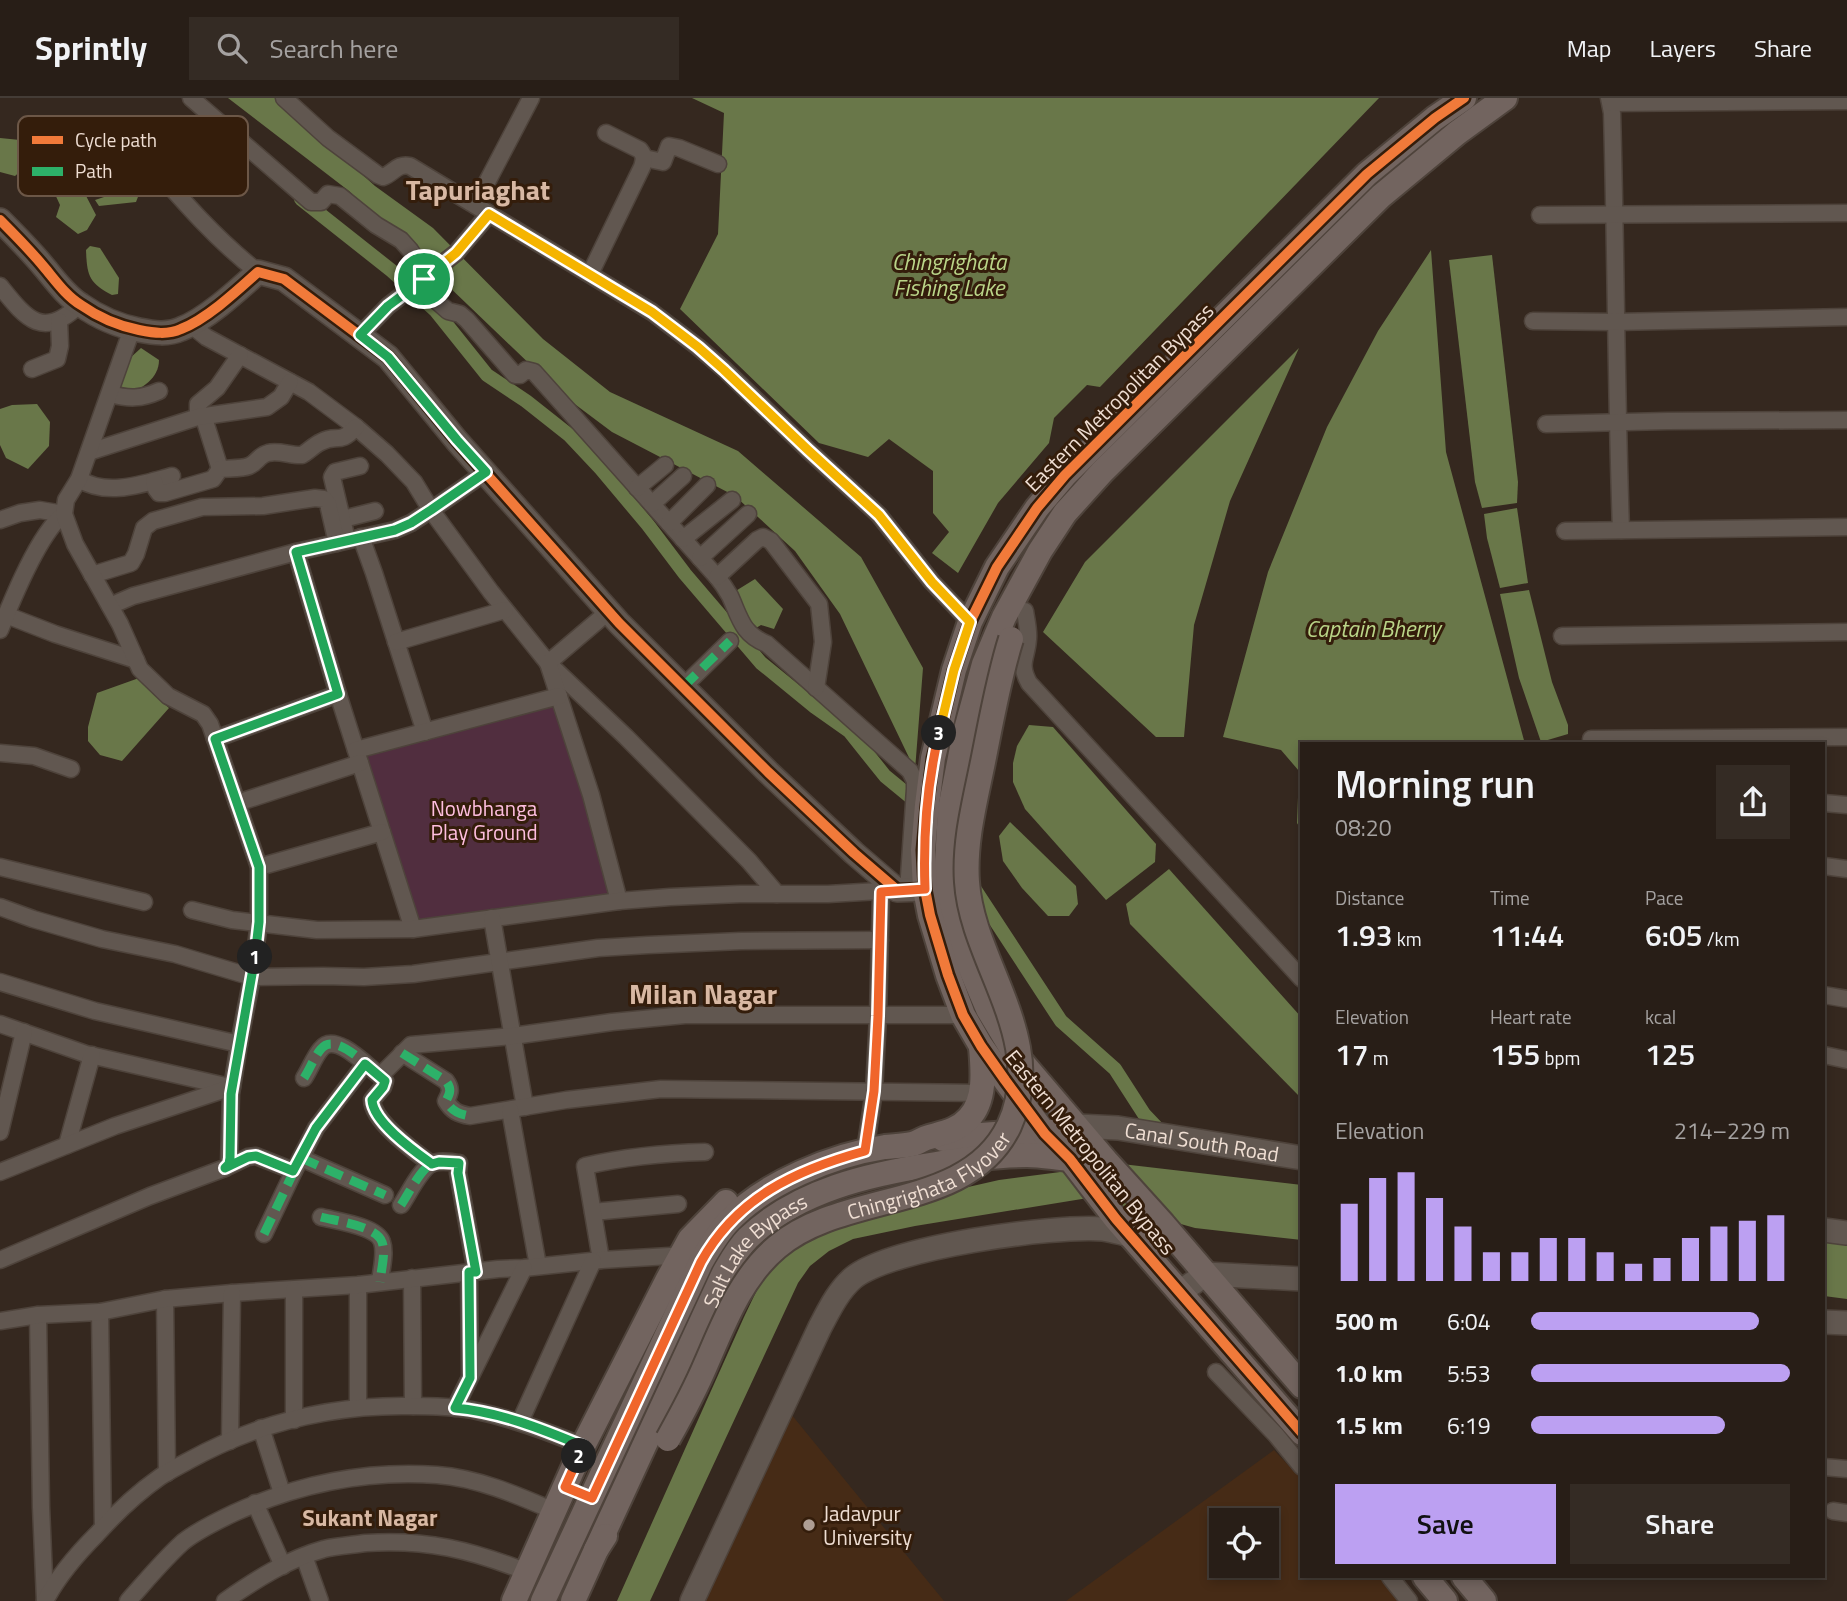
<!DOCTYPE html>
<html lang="en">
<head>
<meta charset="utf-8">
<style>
	:root { --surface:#281e17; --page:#342b24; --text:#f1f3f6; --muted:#a5a2a1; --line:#443c36; --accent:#bca0f2 }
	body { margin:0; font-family:"Titillium Web",sans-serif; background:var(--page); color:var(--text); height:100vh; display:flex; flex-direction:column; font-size:26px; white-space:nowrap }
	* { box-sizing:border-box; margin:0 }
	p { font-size:23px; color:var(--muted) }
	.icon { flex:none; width:38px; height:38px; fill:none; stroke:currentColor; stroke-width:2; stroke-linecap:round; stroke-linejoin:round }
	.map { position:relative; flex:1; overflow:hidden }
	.drawer { position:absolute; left:1300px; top:644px; width:525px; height:836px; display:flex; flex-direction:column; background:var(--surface); border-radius:0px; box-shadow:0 4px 10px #0003,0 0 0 2px var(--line) }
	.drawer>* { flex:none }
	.buttons { position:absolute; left:1209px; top:1410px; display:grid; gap:14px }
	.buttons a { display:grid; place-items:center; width:70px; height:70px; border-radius:0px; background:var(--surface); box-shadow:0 4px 10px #0003,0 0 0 2px var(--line); font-size:35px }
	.pin { position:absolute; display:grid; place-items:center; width:60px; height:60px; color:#fff; margin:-30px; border:4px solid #fff; border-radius:50%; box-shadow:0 2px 7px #0007 }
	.km { position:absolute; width:35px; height:35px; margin:-18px; border-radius:50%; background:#222; color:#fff; font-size:19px; line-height:35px; text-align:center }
	.round { display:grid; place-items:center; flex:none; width:74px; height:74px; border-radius:0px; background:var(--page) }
	.headline { display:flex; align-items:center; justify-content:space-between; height:119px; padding:0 35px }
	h1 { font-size:38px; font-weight:600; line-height:52px }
	.metrics { display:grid; grid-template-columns:repeat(3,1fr); gap:10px; height:119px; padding:7px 35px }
	.metrics div { display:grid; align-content:center }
	.metrics b { font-size:30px; font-weight:600 }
	.metrics small { font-size:19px; font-weight:400 }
	.metrics p { font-size:19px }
	.chart { height:196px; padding:14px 35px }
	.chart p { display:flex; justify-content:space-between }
	.chart svg { width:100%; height:126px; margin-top:7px; stroke:var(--accent); stroke-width:6 }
	.cta { display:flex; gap:14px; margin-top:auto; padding:14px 35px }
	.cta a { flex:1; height:80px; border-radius:0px; background:var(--accent); color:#111; font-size:28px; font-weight:600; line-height:80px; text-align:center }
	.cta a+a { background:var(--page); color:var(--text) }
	ul { padding:0 35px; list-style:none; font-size:23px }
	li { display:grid; grid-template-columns:112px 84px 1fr; align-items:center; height:52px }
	li i { height:18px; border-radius:9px; background:var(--accent) }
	header { display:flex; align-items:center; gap:42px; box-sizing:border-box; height:98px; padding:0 35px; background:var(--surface); border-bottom:2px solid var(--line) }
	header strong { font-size:33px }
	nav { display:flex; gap:38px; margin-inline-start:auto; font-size:24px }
	.search { width:490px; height:63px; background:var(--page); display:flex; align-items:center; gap:18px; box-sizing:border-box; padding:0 24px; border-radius:0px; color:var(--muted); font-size:26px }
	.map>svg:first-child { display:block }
</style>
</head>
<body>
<header>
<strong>Sprintly</strong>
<div class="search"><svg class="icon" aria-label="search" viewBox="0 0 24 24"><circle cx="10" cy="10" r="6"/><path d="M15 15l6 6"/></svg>Search here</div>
<nav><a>Map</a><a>Layers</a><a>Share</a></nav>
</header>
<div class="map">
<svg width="1847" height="1503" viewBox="0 0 1847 1503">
	<rect width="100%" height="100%" fill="#35281f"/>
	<g fill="#462b16" fill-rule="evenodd">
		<path d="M791,1316L822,1354L944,1503H700Z"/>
		<path d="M1274,1352L1302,1382V1479H1380L1399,1503H1066ZM1222,1423H1267V1468H1222Z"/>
	</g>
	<path fill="#512e3f" d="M554,606L613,799L417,829L360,657Z"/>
	<g fill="#697749">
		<path d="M228,0H277L375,88L433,130L543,241L610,294L738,353L861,459L923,570L915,672L840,516L795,453L735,398L612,334L560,295L349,93Z"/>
		<path d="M692,0H1379L1100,289L1087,287L1054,320L1049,345L998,405L958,475L932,455L949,434L933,415V373L889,341L868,359L819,345L680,211L718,136L724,15Z"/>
		<path d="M0,40L20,42L29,51L30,65L15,78L0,74Z"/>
		<path d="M130,76L142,77L143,86L136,104L99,108L95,102L110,97Z"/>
		<path d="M68,84L84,94L96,117L87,132L78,136L56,119L60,107L54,94L59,86Z"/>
		<path d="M90,148L100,150L119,180L118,196L112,197C89,185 87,178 86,152Z"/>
		<path d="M1431,152L1446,354L1525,646H1302V733L1297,725L1299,673L1281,652L1223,639L1268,474L1327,329L1378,233Z"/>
		<path d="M1492,157L1518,384L1517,405L1482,410L1475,384L1449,162Z"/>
		<path d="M141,250L159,262C159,280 142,291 126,297L118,289L129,261Z"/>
		<path d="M1299,250L1230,403L1194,527L1184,639H1156L1043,534L1085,464Z"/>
		<path d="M37,306L50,324L49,348L28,371L6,360L0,347V311L12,307Z"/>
		<path d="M1517,410L1528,485L1500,490L1487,440L1484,416Z"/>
		<path d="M755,481L783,511L774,531L761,527L751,533L734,494Z"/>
		<path d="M1529,492L1552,584L1568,627V636L1541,644L1519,580L1500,496Z"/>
		<path d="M139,580L153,596L169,610L122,663L100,657L88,643V629L97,595Z"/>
		<path d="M1029,627L1053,629L1156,746L1155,764L1106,802L1025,711L1013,684V665L1017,648Z"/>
		<path d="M1010,724L1076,788L1078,806L1069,818H1048L1022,790L1003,763L999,738Z"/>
		<path d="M1169,771L1302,920V996L1299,998L1130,826L1126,806Z"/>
		<path d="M1122,1066L1302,1087V1142L1195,1130L1088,1100L915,1128L853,1141L829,1153L810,1168L798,1185L650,1503H617L744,1219L766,1173L797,1143L955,1092L999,1082Z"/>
		<path d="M1824,1144L1847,1147V1201L1824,1198Z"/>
	</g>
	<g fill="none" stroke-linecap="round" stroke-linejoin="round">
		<g stroke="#697749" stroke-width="14">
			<path d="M301,101L392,173L435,212L487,277L526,303L569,337L601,371L648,427L685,476L761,565L815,609L849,633L885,678L913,701L919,710"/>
			<path d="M972,787L1061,923L1115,971L1144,1016L1163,1036"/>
		</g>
		<g stroke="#4e433b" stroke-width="19">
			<g id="street">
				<path d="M191,0L311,104H321L328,96L340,98L376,127L401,142L410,152L417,163L431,198L448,213L460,216L467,222L515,277H520L526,272L534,274L717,479C722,485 726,491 730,498C740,520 742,536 767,546L910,673L915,683V691L908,793"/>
				<path d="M284,0L328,40L378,77L383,79C394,75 397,65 410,68L652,214L698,249L725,272L808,352L879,417L932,484L970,524"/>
				<path d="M1609,0L1612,15C1616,154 1616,293 1621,432"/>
				<path d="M1611,5L1847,3"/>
				<path d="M120,31C164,80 206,134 258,174"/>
				<path d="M644,60L663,64L669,48L679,50L718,66"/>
				<path d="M475,107L531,0"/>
				<path d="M1540,117L1847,115"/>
				<path d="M590,176L642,69C644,62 645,58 640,52L606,35"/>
				<path d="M0,188C25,219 42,243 79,207"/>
				<path d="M1533,223L1615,224L1847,219"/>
				<path d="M190,226L206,239L309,294L356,329L387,356L414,384L431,412L491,494L548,565L626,639L749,763L777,796"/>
				<path d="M360,237L388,208L456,155L489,116"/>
				<path d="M32,271L57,261L60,248L59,223"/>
				<path d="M110,296C129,301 141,301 159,293"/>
				<path d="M203,317L220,371"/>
				<path d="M198,319V306L217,290L240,257"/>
				<path d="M1546,326L1667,323L1847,322"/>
				<path d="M89,354L198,319L267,309L281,299L290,284"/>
				<path d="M79,381C107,399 142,386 172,378"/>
				<path d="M154,383L156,391L159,395H165L213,381L220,371C229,370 241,371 249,368C257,365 259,357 268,355C279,352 291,358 302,357C309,353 314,347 321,344C337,335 339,348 356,329"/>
				<path d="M637,390L665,367"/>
				<path d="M652,406L683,378"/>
				<path d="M343,421L375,413"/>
				<path d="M0,422L20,415L40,412L64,416"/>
				<path d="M669,425L707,387"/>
				<path d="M1565,433L1847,429"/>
				<path d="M361,439L374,475L425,634"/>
				<path d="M683,441L732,402"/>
				<path d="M347,442L332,379L335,374L360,368"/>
				<path d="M296,454L338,596L413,831"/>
				<path d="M700,460L748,416"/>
				<path d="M92,477L131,465L136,456L144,430L153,423L202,409L263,408L315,400L324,401L328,406L337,445"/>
				<path d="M717,479L757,442L763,439L771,443L819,506L823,544L816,590"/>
				<path d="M110,508L133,498L296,454L395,432L411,425L431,412L486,374"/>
				<path d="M1025,513C1026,521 1029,532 1028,541C1027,560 1018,565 1029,585L1302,881"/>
				<path d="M608,514L548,565L591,697L619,803"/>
				<path d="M6,517L55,536L136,562"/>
				<path d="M0,532C12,502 39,435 64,416"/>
				<path d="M1562,538L1847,534"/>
				<path d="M396,544L505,512"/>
				<path d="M683,589L730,543"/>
				<path d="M215,641L338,596"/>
				<path d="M1591,641L1847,639"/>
				<path d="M356,652L559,598"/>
				<path d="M0,655L34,658L71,671"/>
				<path d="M237,705L360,665"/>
				<path d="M1824,705L1847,707"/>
				<path d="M1824,768L1847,771"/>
				<path d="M0,769L144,804"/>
				<path d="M259,769L382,734"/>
				<path d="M0,809L33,821L102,841L175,856L252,879L323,878L364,879L413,876L598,850L648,847L741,843L880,842"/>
				<path d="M192,812L232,822L317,832L413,831L619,803L670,799L740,796H828L897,792"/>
				<path d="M492,820L525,1009"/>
				<path d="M0,884L95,913L239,946"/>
				<path d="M1824,897L1847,901"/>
				<path d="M0,926L86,956L230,989"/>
				<path d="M402,955L446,983C452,991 450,995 446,1003C452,1013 458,1016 470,1018L566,1002L661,991L980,995"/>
				<path d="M1824,957L1847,962"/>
				<path d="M380,978L411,947L513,938L612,924L685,917H963"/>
				<path d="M304,980C310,971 314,959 321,951C335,933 367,968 380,978L385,983L383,989L372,1002C373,1024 414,1053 431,1066"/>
				<path d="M510,1012L538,1168"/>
				<path d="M0,1034L24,934"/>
				<path d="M67,1047L92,957"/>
				<path d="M865,1053L874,993L878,918L881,794"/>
				<path d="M301,1060L385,1097"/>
				<path d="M225,1070L248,1059L256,1058L294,1073"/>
				<path d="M0,1074L115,1028L232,989"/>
				<path d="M401,1107C408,1097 420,1072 431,1066C439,1062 450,1064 459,1065L458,1075L476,1174"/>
				<path d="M593,1114L678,1106"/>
				<path d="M321,1119C336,1123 377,1128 382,1144C386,1155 381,1172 380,1184"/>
				<path d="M264,1136L294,1073L316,1030L365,966"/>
				<path d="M0,1162L150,1098L225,1070L229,1066L231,996L239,946L252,879L259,824V769L210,626L203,616L168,598L140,571L120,526L75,446L64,416L66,402L79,381L132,231"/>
				<path d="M601,1162L585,1068C624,1059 664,1055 705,1054"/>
				<path d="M469,1174L470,1277"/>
				<path d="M412,1180L413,1308"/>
				<path d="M358,1187V1309"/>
				<path d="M165,1201L167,1375"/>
				<path d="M100,1214L103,1429"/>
				<path d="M38,1217L41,1409L45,1502"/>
				<path d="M0,1223L38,1217L100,1214L165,1201L232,1195L358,1187L498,1171L524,1170L601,1162L687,1157"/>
				<path d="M1216,1274L1276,1337L1302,1369"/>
				<path d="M455,1310L524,1170"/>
				<path d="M294,1322V1192"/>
				<path d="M520,1324L593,1163"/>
				<path d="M261,1330L282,1395"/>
				<path d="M230,1343L232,1195"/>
				<path d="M1824,1369L1847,1371"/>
				<path d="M255,1405L283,1468"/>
				<path d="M1833,1413L1847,1415"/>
				<path d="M304,1458L320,1503"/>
				<path d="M1390,1479L1409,1503"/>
				<path d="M45,1503C58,1478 77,1456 97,1436C116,1415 137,1395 160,1379C169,1373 179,1368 188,1363C257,1325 330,1307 408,1308C429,1308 451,1308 472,1312C511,1320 547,1333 583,1348"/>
				<path d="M128,1503C146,1483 163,1462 183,1444C198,1432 217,1423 234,1415C298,1386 367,1372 437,1377C478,1380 517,1397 554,1413"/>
				<path d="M225,1503C255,1482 288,1461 324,1451C337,1448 352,1447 366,1445C427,1441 471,1452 527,1474"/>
			</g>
		</g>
		<g stroke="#4e433b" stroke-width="26">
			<g id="secondary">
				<path d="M0,122C15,137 30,152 44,169C55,182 66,198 81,207C98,219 119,228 139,232C154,235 168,237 181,231C207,221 238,192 258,174L284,181L388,259L457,343L619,525L768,674L854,755L897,792L925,791"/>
				<path id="s1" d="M1077,1028L1118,1030L1302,1060"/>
				<path d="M1824,1132L1847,1135"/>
				<path d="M1180,1194L1206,1176L1302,1181"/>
				<path d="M1824,1224L1847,1225"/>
				<path d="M692,1503L820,1229C829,1212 838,1193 853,1180C891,1149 1053,1127 1103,1131C1112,1132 1121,1135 1130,1137"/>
			</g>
		</g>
		<g stroke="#4e433b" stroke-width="28">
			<g id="primary">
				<path d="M943,1041C966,1038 988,1036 1011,1035C1027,1034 1042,1036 1057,1033"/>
				<path d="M1302,1288L1163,1126L1106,1063L1015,956L988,911L964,855L951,817L946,783L950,711L964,639L984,566L1004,519L1040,453L1065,415L1102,374L1381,98L1457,35L1505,0"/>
				<path d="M1302,1335L1116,1121L1070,1061L1045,1036L1005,982L981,948L963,917L948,877L930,817L925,791L923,752L927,707L933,660L954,572L970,524L997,469L1037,410L1065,377L1367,76L1435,20L1464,0"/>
				<path id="s2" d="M596,1452L724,1175C731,1163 738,1150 748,1140C798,1092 870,1076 936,1066C966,1061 997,1057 1027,1057C1041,1057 1056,1060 1070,1061"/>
				<path d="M1425,1479L1445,1503"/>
				<path d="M1464,1479L1484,1503"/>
				<path d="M514,1503L583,1348L668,1181L690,1141L726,1104"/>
				<path d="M543,1503L701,1164C709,1150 717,1136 728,1124C764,1085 833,1057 885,1049C894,1048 903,1048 912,1046C917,1045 921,1042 926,1040C942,1035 958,1033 969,1020C986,1002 983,972 981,949"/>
				<path d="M573,1503L596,1452L605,1438"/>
			</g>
		</g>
		<use href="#street" stroke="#615750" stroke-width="16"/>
		<use href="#secondary" stroke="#615750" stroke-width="23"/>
		<use href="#primary" stroke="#72645f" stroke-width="24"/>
		<g stroke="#4e433b" stroke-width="28" stroke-linecap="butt">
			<g id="primary-bridge">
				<path id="s3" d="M668,1341C682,1316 695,1292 706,1266C724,1225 741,1179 777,1149C844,1092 968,1114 1009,1028C1049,942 972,865 967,784C964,742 976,700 984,659C992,619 999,579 1011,541"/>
			</g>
		</g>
		<use href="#primary-bridge" stroke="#72645f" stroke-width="24"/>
		<g stroke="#2db169" stroke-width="9" stroke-dasharray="18 9" stroke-linecap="butt">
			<path d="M683,589L730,543"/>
			<path d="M402,955L446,983C452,991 450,995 446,1003C452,1013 458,1016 470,1018"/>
			<path d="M304,980C310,971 314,959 321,951C335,933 367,968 380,978L385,983L383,989L372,1002C373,1024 414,1053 431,1066"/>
			<path d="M301,1060L385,1097"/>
			<path d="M225,1070L248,1059L256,1058L294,1073"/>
			<path d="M401,1107C408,1097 420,1072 431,1066C439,1062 450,1064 459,1065"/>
			<path d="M321,1119C336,1123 377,1128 382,1144C386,1155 381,1172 380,1184"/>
			<path d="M264,1136L294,1073L316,1030L365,966"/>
			<path d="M469,1174L470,1280"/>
		</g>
		<g stroke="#341d0b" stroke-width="15">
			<g id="cycleway">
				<path d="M0,122C15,137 30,152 44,169C55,182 66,198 81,207C98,219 119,228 139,232C154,235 168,237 181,231C207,221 238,192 258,174L284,181L388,259L457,343L619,525L768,674L854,755L897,792L925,791"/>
				<path d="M1302,1335L1116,1121L1070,1061L1045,1036L1005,982L981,948L963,917L948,877L930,817L925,791L923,752L927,707L933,660L954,572L970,524L997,469L1037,410L1065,377L1367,76L1435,20L1464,0"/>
			</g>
		</g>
		<use href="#cycleway" stroke="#f17a3a" stroke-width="10"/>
	</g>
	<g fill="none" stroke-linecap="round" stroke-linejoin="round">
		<g stroke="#fff" stroke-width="14">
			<path id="split-1" d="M255,859L259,824V769L215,641L338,596L296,454L395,432L411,425L431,412L486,374L457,342L388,259L360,237L388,208L424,181"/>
		</g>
		<g stroke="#fff" stroke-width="14">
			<path id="split-2" d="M255,859L231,996L230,1060L229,1066L225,1070L248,1059L256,1058L293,1073L316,1030L365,966L385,983L383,989L372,1002C373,1024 414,1053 432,1066L439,1064L459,1065L458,1075L476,1174H469L470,1280L455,1310C500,1314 542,1331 583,1348L579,1358"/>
		</g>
		<g stroke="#fff" stroke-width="14">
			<path id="split-3" d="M579,1358L565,1389L592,1400L701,1164C737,1099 796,1072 865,1053L874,993L878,918L881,794L925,791C923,738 927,686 939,635"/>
		</g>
		<g stroke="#fff" stroke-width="14">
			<path id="split-4" d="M424,181L456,155L489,116L652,214L698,249L724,272L808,352L879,417L932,484L970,524L954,572L939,635"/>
		</g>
		<use href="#split-1" stroke="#22a559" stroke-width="9"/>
		<use href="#split-2" stroke="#22a559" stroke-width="9"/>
		<use href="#split-3" stroke="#f0652b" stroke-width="9"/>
		<use href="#split-4" stroke="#f5b400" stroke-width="9"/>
	</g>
	<circle fill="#ae9e94" stroke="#341d0b" stroke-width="2.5" cx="809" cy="1427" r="7"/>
	<g text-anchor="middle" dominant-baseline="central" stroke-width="6" stroke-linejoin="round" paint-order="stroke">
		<g font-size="21" fill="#efded3" stroke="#341d0b">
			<text transform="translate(1119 299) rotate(-45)">Eastern Metropolitan Bypass</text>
			<text stroke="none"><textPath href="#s1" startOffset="126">Canal South Road</textPath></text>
			<text transform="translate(1091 1054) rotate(51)">Eastern Metropolitan Bypass</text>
			<text stroke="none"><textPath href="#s3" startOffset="392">Chingrighata Flyover</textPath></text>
			<text stroke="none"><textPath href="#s2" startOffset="343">Salt Lake Bypass</textPath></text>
		</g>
		<g font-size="21" fill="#febedf" stroke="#341d0b">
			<text x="484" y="710">Nowbhanga<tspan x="484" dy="24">Play Ground</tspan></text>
		</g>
		<g font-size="21" fill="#efded3" stroke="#341d0b" text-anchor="start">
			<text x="823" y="1415">Jadavpur<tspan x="823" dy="24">University</tspan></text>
		</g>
		<g font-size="23" font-style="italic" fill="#bad588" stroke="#341d0b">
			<text x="949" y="163">Chingrighata<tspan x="949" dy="26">Fishing Lake</tspan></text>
			<text x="1373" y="530">Captain Bherry</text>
		</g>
		<g font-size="23" font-weight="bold" fill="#d8b8a3" stroke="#341d0b">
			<text x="370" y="1419">Sukant Nagar</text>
		</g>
		<g font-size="28" font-weight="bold" fill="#d8b8a3" stroke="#341d0b">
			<text x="478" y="91">Tapuriaghat</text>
			<text x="703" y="895">Milan Nagar</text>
		</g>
	</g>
	<rect x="18" y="18" width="230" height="80" rx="10" fill="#341d0b" stroke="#6c5747" stroke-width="2"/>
	<rect x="32" y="38" width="31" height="8" fill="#f17a3a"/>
	<rect x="32" y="69" width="31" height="9" fill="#2db169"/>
	<g font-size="19" fill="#efded3">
		<text x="75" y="49">Cycle path</text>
		<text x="75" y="80">Path</text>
	</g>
</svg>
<div class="buttons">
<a><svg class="icon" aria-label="locate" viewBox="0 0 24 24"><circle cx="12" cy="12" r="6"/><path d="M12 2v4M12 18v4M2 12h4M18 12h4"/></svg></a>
</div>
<div class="pin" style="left:424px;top:181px;background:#1e9e55"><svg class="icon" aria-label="arrive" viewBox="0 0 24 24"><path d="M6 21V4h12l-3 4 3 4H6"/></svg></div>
<b class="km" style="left:255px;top:859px">1</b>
<b class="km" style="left:579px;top:1358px">2</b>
<b class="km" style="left:939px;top:635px">3</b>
<section class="drawer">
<div class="headline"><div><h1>Morning run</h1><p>08:20</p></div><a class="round"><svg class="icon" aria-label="share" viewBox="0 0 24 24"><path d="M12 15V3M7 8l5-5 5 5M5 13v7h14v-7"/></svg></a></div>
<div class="metrics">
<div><p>Distance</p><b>1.93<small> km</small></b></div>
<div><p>Time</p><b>11:44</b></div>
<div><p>Pace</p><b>6:05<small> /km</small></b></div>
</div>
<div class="metrics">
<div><p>Elevation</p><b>17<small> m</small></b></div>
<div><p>Heart rate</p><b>155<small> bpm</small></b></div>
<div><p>kcal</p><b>125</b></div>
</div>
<div class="chart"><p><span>Elevation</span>214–229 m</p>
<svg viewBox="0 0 160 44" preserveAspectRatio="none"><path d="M5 44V17M15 44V8M25 44V6M35 44V15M45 44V25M55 44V34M65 44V34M75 44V29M85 44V29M95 44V34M105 44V38M115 44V36M125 44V29M135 44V25M145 44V23M155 44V21"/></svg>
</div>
<ul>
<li><b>500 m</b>6:04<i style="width:88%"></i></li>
<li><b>1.0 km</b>5:53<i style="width:100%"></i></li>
<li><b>1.5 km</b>6:19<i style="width:75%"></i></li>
</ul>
<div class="cta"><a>Save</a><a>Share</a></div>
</section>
</div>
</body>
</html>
